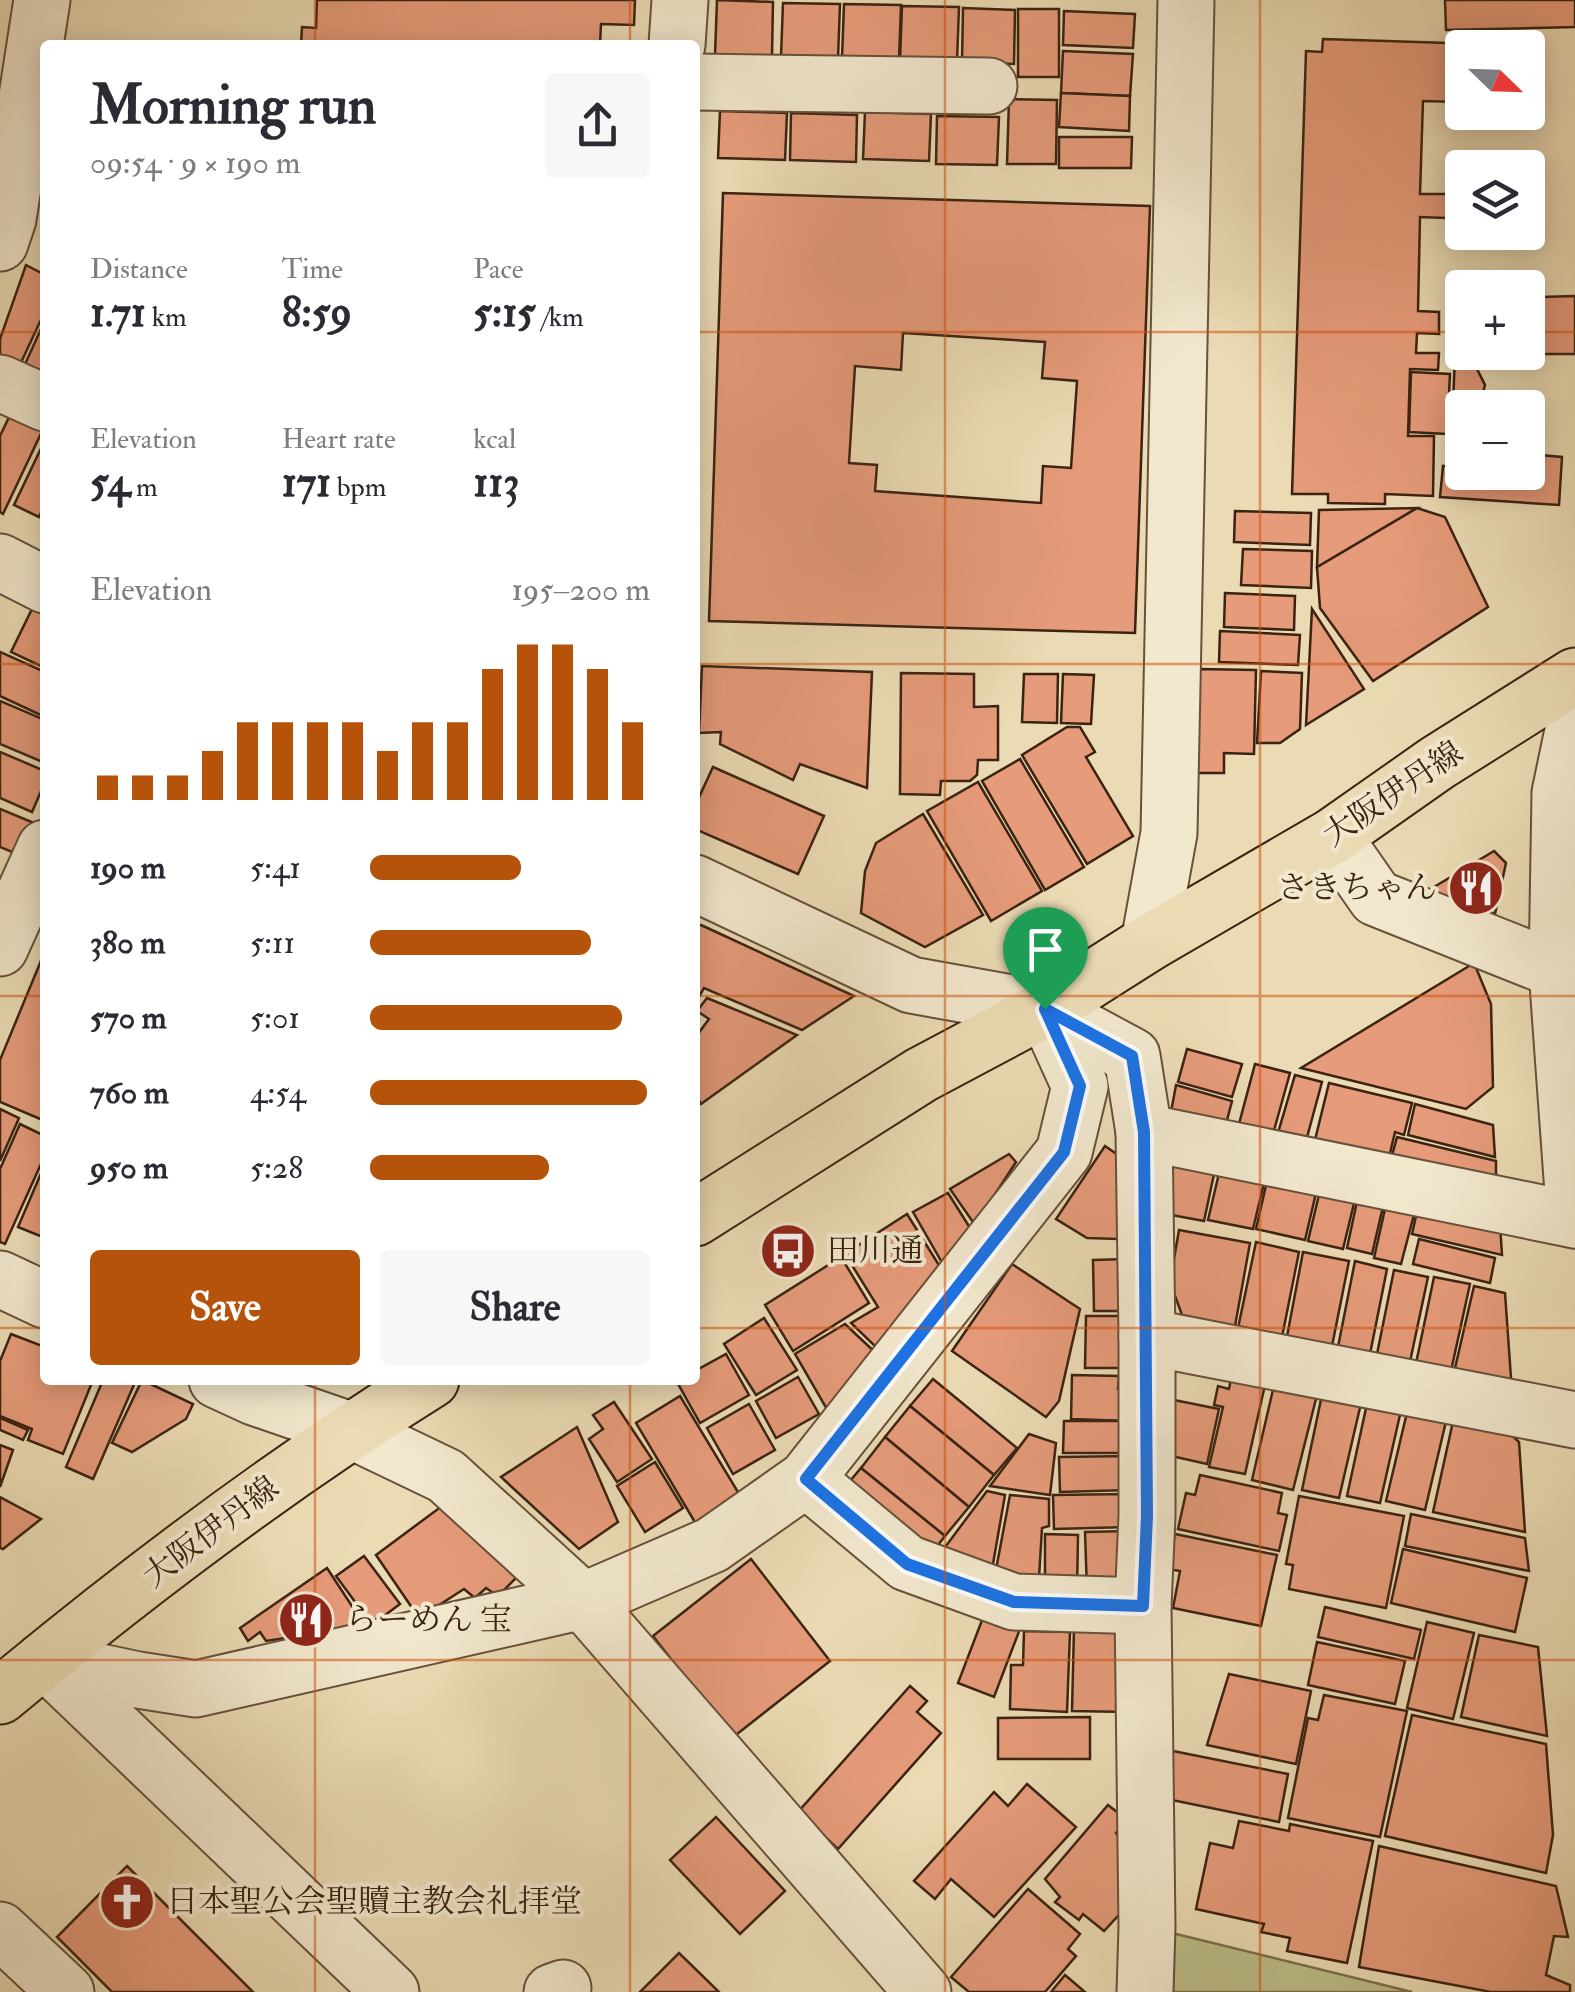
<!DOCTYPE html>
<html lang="en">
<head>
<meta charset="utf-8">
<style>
	:root { --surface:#fff; --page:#f7f7f7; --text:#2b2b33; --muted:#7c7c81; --accent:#b45309 }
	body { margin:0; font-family:"IM FELL Double Pica","Noto Serif JP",serif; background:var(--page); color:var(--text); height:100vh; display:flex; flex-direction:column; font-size:38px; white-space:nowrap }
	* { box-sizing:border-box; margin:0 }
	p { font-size:32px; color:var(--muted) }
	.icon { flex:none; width:55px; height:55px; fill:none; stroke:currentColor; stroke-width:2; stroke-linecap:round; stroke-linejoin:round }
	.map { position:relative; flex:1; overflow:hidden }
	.drawer { position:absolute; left:40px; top:40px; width:660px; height:1345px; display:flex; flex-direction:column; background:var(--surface); border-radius:10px; box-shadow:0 5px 25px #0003 }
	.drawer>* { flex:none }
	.needle { width:65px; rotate:113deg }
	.tools { position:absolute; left:1445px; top:30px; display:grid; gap:20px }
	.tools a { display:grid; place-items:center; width:100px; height:100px; border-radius:10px; background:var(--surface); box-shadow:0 5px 25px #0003; font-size:50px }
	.pin { position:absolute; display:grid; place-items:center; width:85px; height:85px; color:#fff; margin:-102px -42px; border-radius:50% 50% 50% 0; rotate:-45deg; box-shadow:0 0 10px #0007 }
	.pin .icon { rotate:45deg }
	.round { display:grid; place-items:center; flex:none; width:105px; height:105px; border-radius:10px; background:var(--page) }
	.headline { display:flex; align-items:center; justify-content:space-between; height:170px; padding:0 50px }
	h1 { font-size:55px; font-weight:700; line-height:75px }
	.metrics { display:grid; grid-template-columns:repeat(3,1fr); gap:15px; height:170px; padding:10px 50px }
	.metrics div { display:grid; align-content:center }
	.metrics b { font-size:42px; font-weight:700 }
	.metrics small { font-size:28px; font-weight:400 }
	.metrics p { font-size:28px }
	.chart { height:280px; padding:20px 50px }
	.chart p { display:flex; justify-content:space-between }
	.chart svg { width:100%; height:180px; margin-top:10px; stroke:var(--accent); stroke-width:6 }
	.button { display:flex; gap:20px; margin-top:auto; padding:20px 50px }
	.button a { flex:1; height:115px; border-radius:10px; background:var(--accent); color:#fff; font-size:40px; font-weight:700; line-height:115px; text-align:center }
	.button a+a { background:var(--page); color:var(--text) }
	ul { padding:0 50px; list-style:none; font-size:32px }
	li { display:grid; grid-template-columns:160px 120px 1fr; align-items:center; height:75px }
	li i { height:25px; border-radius:12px; background:var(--accent) }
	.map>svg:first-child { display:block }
</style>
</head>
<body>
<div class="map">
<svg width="1575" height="1992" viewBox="0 0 1575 1992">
	<rect width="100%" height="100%" fill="#ebdbb4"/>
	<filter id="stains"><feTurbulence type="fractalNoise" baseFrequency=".002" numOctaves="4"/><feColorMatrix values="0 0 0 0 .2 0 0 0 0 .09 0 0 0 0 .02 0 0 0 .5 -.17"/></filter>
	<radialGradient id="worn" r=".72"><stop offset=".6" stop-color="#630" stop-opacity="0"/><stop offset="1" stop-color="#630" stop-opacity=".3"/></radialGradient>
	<path fill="#bcbe89" stroke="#7c704e" stroke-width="2.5" d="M1164,1931L1412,1992H1165Z"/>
	<g fill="#e69b7a" stroke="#3b2312" stroke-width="2.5" fill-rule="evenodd">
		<path d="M317,0H635L634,25L601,24L600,45H301L302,27L316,28Z"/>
		<path d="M717,0L773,2L772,56L715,55Z"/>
		<path d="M1445,0H1575V27L1446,30Z"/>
		<path d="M783,3L840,4L838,58L781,57Z"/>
		<path d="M844,4L901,5L899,60L842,58Z"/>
		<path d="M902,6L959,7L957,61L900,60Z"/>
		<path d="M963,8L1015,10L1014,64L962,62Z"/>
		<rect x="1018" y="9" width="41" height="68"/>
		<path d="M1064,11L1135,14L1133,48L1063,45Z"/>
		<path d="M1323,39L1448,43L1447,62H1460L1459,102L1423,101L1420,194H1447L1446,218L1420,217L1418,311L1439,312V334L1417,333L1416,353H1439L1438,370L1410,369L1408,436H1434L1433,496L1385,494V504L1328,503V494H1292L1306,51L1322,52Z"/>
		<path d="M1063,51L1133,54L1130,96L1061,93Z"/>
		<path d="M1061,93L1130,96L1129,131L1059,127Z"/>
		<path d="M1009,99L1057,100L1056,164H1007Z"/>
		<path d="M720,111L787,113L785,160L718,158Z"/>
		<path d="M865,112L931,114L929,161L863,159Z"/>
		<path d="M791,113L857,115L856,162L790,160Z"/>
		<path d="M937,116L999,117L997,165L936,164Z"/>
		<path d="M1059,137H1132L1131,168H1059Z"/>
		<path d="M723,193L1150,206L1135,633L709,621ZM903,333L1045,342L1042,378L1077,381L1071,468L1043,466L1041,503L875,491L877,465L849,463L855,366L901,370Z"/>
		<path d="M26,265L45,275V311L18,369L0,360V339Z"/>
		<path d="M1575,296V354H1543L1542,297Z"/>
		<path d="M45,320V382L22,371Z"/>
		<path d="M1455,354H1477L1476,367L1485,385L1480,405L1477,408H1462V431H1452Z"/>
		<path d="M1411,372L1450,374L1447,434L1409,432Z"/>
		<path d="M13,409L45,425L3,514L0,512V436Z"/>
		<path d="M45,440V504L39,517L14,505Z"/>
		<path d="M1528,454L1562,457L1559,505L1440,497L1443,466L1462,468V472H1528Z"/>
		<path d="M1417,508L1445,517L1488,607L1373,681L1320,608L1317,567Z"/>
		<path d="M1417,508L1317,567L1319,510Z"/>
		<path d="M1235,511L1311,513L1310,545L1234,542Z"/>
		<path d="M1243,549L1312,551L1311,588L1241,585Z"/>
		<path d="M1225,593L1295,596L1294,630L1224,627Z"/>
		<path d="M32,609L45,615V668L11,652Z"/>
		<path d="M1312,609L1364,689L1306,725Z"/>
		<path d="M1220,631L1300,635L1298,665L1219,662Z"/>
		<path d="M0,652L45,672V717L0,696Z"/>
		<path d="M702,666L872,672L867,788L800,764L793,780L720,744L721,732L699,733Z"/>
		<path d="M1198,669L1256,670L1254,754L1224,753V773H1195Z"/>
		<path d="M1261,671L1302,673L1300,729L1280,743H1257Z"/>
		<path d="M901,673L974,674V707L998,706V760H978L977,775L970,781H941L940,795L900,794Z"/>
		<path d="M1024,674H1058L1057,723L1022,722Z"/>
		<path d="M1063,674L1094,675L1091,724L1061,723Z"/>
		<path d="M0,701L45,720V763L0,744Z"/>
		<path d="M1067,727H1080L1095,752L1086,757L1133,836L1087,864L1022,755Z"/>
		<path d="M0,752L45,771V782L32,812L0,798Z"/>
		<path d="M1020,759L1084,867L1045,890L982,781Z"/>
		<path d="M713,767L824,816L798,874L697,830L695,806Z"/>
		<path d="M978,782L1042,891L991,921L927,811Z"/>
		<path d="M0,809L34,823L19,855L0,847Z"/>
		<path d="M923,814L983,915L925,947L861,913L865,871L876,843Z"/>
		<path d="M1494,851L1506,863L1495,914L1432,894L1434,887Z"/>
		<path d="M701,925L854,996L802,1030L704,988L695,1004V926Z"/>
		<path d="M45,951V1121L0,1102V1060Z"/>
		<path d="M1474,963L1491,1004L1493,1087L1466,1109L1301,1068Z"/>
		<path d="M707,998L797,1035L701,1104L695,1094V1038L709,1019L697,1011Z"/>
		<path d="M1187,1049L1242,1064L1232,1097L1178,1082Z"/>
		<path d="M1255,1064L1290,1073L1273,1134L1239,1124Z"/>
		<path d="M1295,1075L1322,1082L1306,1141L1278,1133Z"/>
		<path d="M1329,1083L1412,1103L1404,1135L1395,1132L1388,1162L1314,1144Z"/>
		<path d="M1176,1085L1232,1101L1221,1143L1168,1128Z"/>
		<path d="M1415,1104L1493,1125L1495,1157L1408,1135Z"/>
		<path d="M0,1109L19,1118L0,1161Z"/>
		<path d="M20,1124L45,1136V1155L5,1244L0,1242V1169Z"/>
		<path d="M1397,1137L1496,1161V1188L1390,1163Z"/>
		<path d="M1105,1146L1118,1155V1239L1087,1238L1056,1219Z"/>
		<path d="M1166,1150L1217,1160L1204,1221L1166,1214Z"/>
		<path d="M1009,1154L1016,1162L975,1225L950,1189Z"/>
		<path d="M45,1164V1238L18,1227Z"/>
		<path d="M1220,1169L1265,1179L1253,1229L1208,1220Z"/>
		<path d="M1267,1181L1316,1193L1305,1240L1256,1229Z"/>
		<path d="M1321,1186L1356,1195L1343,1249L1308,1241Z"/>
		<path d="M1359,1192L1385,1198L1372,1254L1347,1248Z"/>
		<path d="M948,1193L972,1231L944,1266L913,1212Z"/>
		<path d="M1387,1200L1416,1207L1401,1264L1374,1258Z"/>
		<path d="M1418,1207L1500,1225L1502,1255L1412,1234Z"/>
		<path d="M907,1214L942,1270L880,1351L851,1323L878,1307L845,1254Z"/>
		<path d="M1179,1230L1250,1243L1235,1326L1182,1315L1170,1282Z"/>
		<path d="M1419,1239L1495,1258L1490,1283L1413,1264Z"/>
		<path d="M1256,1242L1299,1252L1281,1342L1237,1333Z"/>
		<path d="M1303,1252L1349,1261L1330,1356L1285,1347Z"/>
		<path d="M841,1257L869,1303L793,1351L765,1305Z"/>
		<path d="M1127,1259L1128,1311H1094L1093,1260Z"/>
		<path d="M1355,1261L1387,1269L1368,1364L1336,1357Z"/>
		<path d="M1012,1264L1080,1309L1059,1401L1046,1417L952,1351Z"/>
		<path d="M1394,1270L1428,1277L1408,1371L1375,1364Z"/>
		<path d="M1434,1277L1470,1284L1449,1380L1414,1373Z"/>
		<path d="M1474,1286L1505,1293L1511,1378L1496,1392L1452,1381Z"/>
		<path d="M1086,1316H1129L1128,1368H1085Z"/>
		<path d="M764,1318L797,1370L756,1395L724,1344Z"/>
		<path d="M845,1324L880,1357L832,1418L795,1354Z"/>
		<path d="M11,1334L45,1347V1380H93L63,1454L28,1440L32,1429L0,1416V1361Z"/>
		<path d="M726,1354L749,1395L700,1423L677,1382L695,1380V1371Z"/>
		<path d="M1233,1369L1267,1376L1245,1474L1209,1467L1223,1407L1214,1405L1218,1386L1229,1389Z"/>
		<path d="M1072,1375L1119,1376L1118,1389L1131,1390L1130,1421L1071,1419Z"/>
		<path d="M798,1377L819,1414L776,1438L756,1401Z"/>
		<path d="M933,1379L1017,1448L994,1475L910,1406Z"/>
		<path d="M103,1380H136L93,1479L66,1467Z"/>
		<path d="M142,1380L193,1404L186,1419L132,1452L112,1443Z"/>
		<path d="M1275,1381L1318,1391L1293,1490L1252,1480Z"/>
		<path d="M1323,1390L1362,1399L1339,1498L1302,1490Z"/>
		<path d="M680,1396L741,1497L696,1524L636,1423Z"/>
		<path d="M1368,1399L1402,1406L1380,1503L1347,1496Z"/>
		<path d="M1174,1400L1219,1409L1207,1464L1167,1455Z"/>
		<path d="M614,1402L652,1459L617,1482L589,1439L603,1429L593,1415Z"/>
		<path d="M749,1404L775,1450L733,1474L707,1428Z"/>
		<path d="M1409,1404L1448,1413L1425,1510L1386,1501Z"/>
		<path d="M910,1406L994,1475L969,1507L885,1437Z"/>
		<path d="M1454,1417L1505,1429L1519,1442L1525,1532L1433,1512Z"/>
		<path d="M0,1418L28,1430L23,1440L0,1430Z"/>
		<path d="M1064,1421H1128V1453H1063Z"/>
		<path d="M577,1427L618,1522L579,1549L501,1477Z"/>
		<path d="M1029,1434L1056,1443L1050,1495L990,1486Z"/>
		<path d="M885,1437L969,1507L945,1536L861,1468Z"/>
		<path d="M0,1445L13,1450L0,1487Z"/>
		<path d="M1129,1456V1490L1060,1492L1059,1457Z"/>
		<path d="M655,1462L683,1508L645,1532L617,1486Z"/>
		<path d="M861,1468L945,1536L924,1563L839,1494Z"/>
		<path d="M1200,1475L1282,1493L1278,1513L1287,1515L1279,1551L1178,1529L1186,1493L1195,1495Z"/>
		<path d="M987,1491L1005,1495L990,1581L934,1562Z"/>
		<path d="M1129,1494V1527L1054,1529L1053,1495Z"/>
		<path d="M1010,1495L1049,1499V1526L1042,1528L1039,1578L995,1575Z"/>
		<path d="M1299,1496L1404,1516L1386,1608L1289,1589L1293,1565L1286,1564Z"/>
		<path d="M0,1497L41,1519L3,1549L0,1548Z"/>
		<path d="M442,1506L520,1574L498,1596L486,1588L475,1598L464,1589L419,1618L376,1555Z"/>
		<path d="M1411,1514L1525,1538L1529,1571L1405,1546Z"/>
		<path d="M1130,1531L1117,1588L1087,1591L1085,1532Z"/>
		<path d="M1045,1534L1078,1535L1077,1593H1045Z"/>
		<path d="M1175,1534L1277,1555L1261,1626L1173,1608L1180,1571L1168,1569Z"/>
		<path d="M1403,1549L1527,1578L1515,1632L1391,1603Z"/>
		<path d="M364,1556L400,1604L372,1625L336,1576Z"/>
		<path d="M751,1559L830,1661L732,1738L653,1636Z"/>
		<path d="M327,1568L365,1626L266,1641L260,1632L248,1641L240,1628Z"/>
		<path d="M987,1607L1023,1621L994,1697L958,1683Z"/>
		<path d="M1325,1607L1421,1630L1414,1659L1318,1637Z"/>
		<path d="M1427,1622L1474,1633L1453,1719L1407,1708Z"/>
		<path d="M1074,1628L1120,1629L1128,1712L1072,1711Z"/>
		<path d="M1024,1631L1070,1632L1067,1712L1010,1709L1011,1665H1023Z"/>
		<path d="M1479,1635L1538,1647L1547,1736L1461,1717Z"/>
		<path d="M1317,1642L1405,1661L1395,1704L1308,1685Z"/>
		<path d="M1229,1674L1311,1691L1296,1764L1207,1745Z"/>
		<path d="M910,1686L927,1701L917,1712L941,1733L838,1849L798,1812Z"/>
		<path d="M1324,1695L1407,1711L1380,1837L1288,1818L1308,1718L1318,1720Z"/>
		<path d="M1412,1715L1546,1744L1553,1835L1546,1873L1385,1836Z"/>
		<path d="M1090,1717V1759H998V1718Z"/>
		<path d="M1168,1750L1288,1774L1279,1822L1167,1799Z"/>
		<path d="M1027,1784L1076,1827L994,1917L951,1879L935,1899L914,1881L994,1792L1008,1806Z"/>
		<path d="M1108,1805L1126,1819L1116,1833L1127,1844L1128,1905L1104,1931L1083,1914L1079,1920L1055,1902L1060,1897L1045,1879Z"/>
		<path d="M716,1817L785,1891L740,1934L670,1860Z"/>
		<path d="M1239,1821L1289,1831L1290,1824L1373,1841L1347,1963L1287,1951L1290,1938L1261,1932L1264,1924L1196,1909L1210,1843L1233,1848Z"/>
		<path d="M1379,1846L1556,1886L1568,1937L1554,1936L1546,1975L1570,1985V1992H1491L1359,1967Z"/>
		<path d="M127,1866L253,1992H112L57,1937Z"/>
		<path d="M1028,1889L1080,1934L1068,1949L1076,1956L1045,1992H969L951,1977Z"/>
		<path d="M679,1953L719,1992H640Z"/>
		<path d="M1065,1975L1085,1992H1051Z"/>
	</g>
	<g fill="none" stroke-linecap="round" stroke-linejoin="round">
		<g stroke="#67513a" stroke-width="59">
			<g id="minor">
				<path d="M677,45L680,0"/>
				<path d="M695,82L989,86"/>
				<path d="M0,243L8,219L42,0"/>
				<path d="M0,383L45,403"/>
				<path d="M0,562L45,585"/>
				<path d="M1575,721L1560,793L1557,970L1575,1220"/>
				<path d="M1333,836L1376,898L1557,970L1575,971"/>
				<path d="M695,883L911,985L1045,1009L1132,1056L1144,1132L1147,1337V1516L1143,1606L1147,1927L1145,1992"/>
				<path d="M1149,943L1169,833L1186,0"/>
				<path d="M0,948L45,848"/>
				<path d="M1144,1132L1575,1220"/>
				<path d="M0,1279L45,1300"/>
				<path d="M1147,1337L1575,1420"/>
				<path d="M217,1380L254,1397L350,1430L446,1476L583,1601L923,1992"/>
				<path d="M806,1479L907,1563L1014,1602L1143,1606"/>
				<path d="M44,1660L138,1680L196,1689L583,1601L712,1545L806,1479L1064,1152L1080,1086L1045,1009"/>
				<path d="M44,1660L391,1992"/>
				<path d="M0,1930L66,1992"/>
				<path d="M552,1992L563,1988"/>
			</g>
		</g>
		<g stroke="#3b2312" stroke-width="59">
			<g id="major">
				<path d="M695,1218L921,1075L1045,1009L1149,943L1333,836L1437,763L1575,676"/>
				<path d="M0,1696C137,1582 280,1474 431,1380"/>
			</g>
		</g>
		<use href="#minor" stroke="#f2e8ce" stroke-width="55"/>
		<use href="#major" stroke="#ebdbb4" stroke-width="55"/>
	</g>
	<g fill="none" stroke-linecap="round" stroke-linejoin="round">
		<g stroke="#fff" stroke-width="20">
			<path id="route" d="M1045,1009L1132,1056L1144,1132L1147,1516L1143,1606L1014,1602L907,1564L806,1479L1064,1152L1080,1086Z"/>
		</g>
		<use href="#route" stroke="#1a73e8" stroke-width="12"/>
	</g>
	<path fill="none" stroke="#ce510d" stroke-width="2.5" stroke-opacity="0.55" d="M315,0V45M630,0V45M945,0V1992M1260,0V1992M0,332H45M695,332H1462M1528,332H1575M0,664H45M695,664H1575M0,996H45M695,996H1575M0,1328H45M695,1328H1575M315,1380V1992M630,1380V1992M0,1660H1575"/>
	<defs>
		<g id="restaurant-disc" transform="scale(2.875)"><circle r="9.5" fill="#8f2418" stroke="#f2e8ce"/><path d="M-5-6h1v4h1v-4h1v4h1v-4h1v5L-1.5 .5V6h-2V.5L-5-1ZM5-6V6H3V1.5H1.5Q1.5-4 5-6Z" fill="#fff"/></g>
		<g id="bus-disc" transform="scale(2.875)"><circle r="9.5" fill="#8f2418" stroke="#f2e8ce"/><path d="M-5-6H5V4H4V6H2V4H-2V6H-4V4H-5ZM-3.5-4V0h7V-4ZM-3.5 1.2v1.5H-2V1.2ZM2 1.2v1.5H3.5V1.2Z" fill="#fff"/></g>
		<g id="church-disc" transform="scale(2.875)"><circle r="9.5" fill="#8f2418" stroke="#f2e8ce"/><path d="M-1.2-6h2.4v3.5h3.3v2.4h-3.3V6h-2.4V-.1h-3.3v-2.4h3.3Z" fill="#fff"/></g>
	</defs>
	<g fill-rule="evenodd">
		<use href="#restaurant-disc" x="1476" y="888"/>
		<use href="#bus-disc" x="788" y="1251"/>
		<use href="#restaurant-disc" x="306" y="1620"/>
		<use href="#church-disc" x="127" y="1902"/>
	</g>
	<g text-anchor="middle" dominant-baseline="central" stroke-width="8" stroke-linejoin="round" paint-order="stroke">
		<g font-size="32" fill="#3b2312" stroke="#f2e8ce">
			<text transform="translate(1393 794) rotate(-34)">大阪伊丹線</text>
			<text transform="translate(211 1532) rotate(-37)">大阪伊丹線</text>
		</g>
		<g font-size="32" fill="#3b2312" stroke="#f2e8ce" text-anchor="start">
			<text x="1437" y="888" text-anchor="end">さきちゃん</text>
			<text x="827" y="1251">田川通</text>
			<text x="345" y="1620">らーめん 宝</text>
			<text x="166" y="1902">日本聖公会聖贖主教会礼拝堂</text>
		</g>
	</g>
	<rect width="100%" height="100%" filter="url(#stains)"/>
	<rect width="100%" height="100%" fill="url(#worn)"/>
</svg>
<div class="tools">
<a><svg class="needle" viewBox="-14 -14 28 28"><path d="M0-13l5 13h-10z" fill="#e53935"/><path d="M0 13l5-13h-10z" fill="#7c7c81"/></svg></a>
<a><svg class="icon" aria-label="layers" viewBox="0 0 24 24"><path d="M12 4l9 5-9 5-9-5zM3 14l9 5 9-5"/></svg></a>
<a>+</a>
<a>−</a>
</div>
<div class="pin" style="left:1045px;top:1009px;background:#1e9e55"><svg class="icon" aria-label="arrive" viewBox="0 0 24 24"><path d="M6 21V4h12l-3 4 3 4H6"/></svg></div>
<section class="drawer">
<div class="headline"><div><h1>Morning run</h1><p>09:54 · 9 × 190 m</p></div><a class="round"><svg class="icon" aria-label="share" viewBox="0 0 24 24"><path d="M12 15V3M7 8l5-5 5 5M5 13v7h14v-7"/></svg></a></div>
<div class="metrics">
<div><p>Distance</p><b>1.71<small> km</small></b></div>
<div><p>Time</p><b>8:59</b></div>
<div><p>Pace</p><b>5:15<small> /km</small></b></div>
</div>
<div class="metrics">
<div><p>Elevation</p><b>54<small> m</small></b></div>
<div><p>Heart rate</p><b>171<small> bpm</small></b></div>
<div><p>kcal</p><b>113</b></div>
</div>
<div class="chart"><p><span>Elevation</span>195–200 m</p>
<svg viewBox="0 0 160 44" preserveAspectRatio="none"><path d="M5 44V38M15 44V38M25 44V38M35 44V32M45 44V25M55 44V25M65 44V25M75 44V25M85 44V32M95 44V25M105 44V25M115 44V12M125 44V6M135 44V6M145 44V12M155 44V25"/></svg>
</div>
<ul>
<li><b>190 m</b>5:41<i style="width:54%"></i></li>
<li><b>380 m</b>5:11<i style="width:79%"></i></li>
<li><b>570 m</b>5:01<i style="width:90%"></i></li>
<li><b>760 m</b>4:54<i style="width:99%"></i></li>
<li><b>950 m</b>5:28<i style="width:64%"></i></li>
</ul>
<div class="button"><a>Save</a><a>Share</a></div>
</section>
</div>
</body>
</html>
